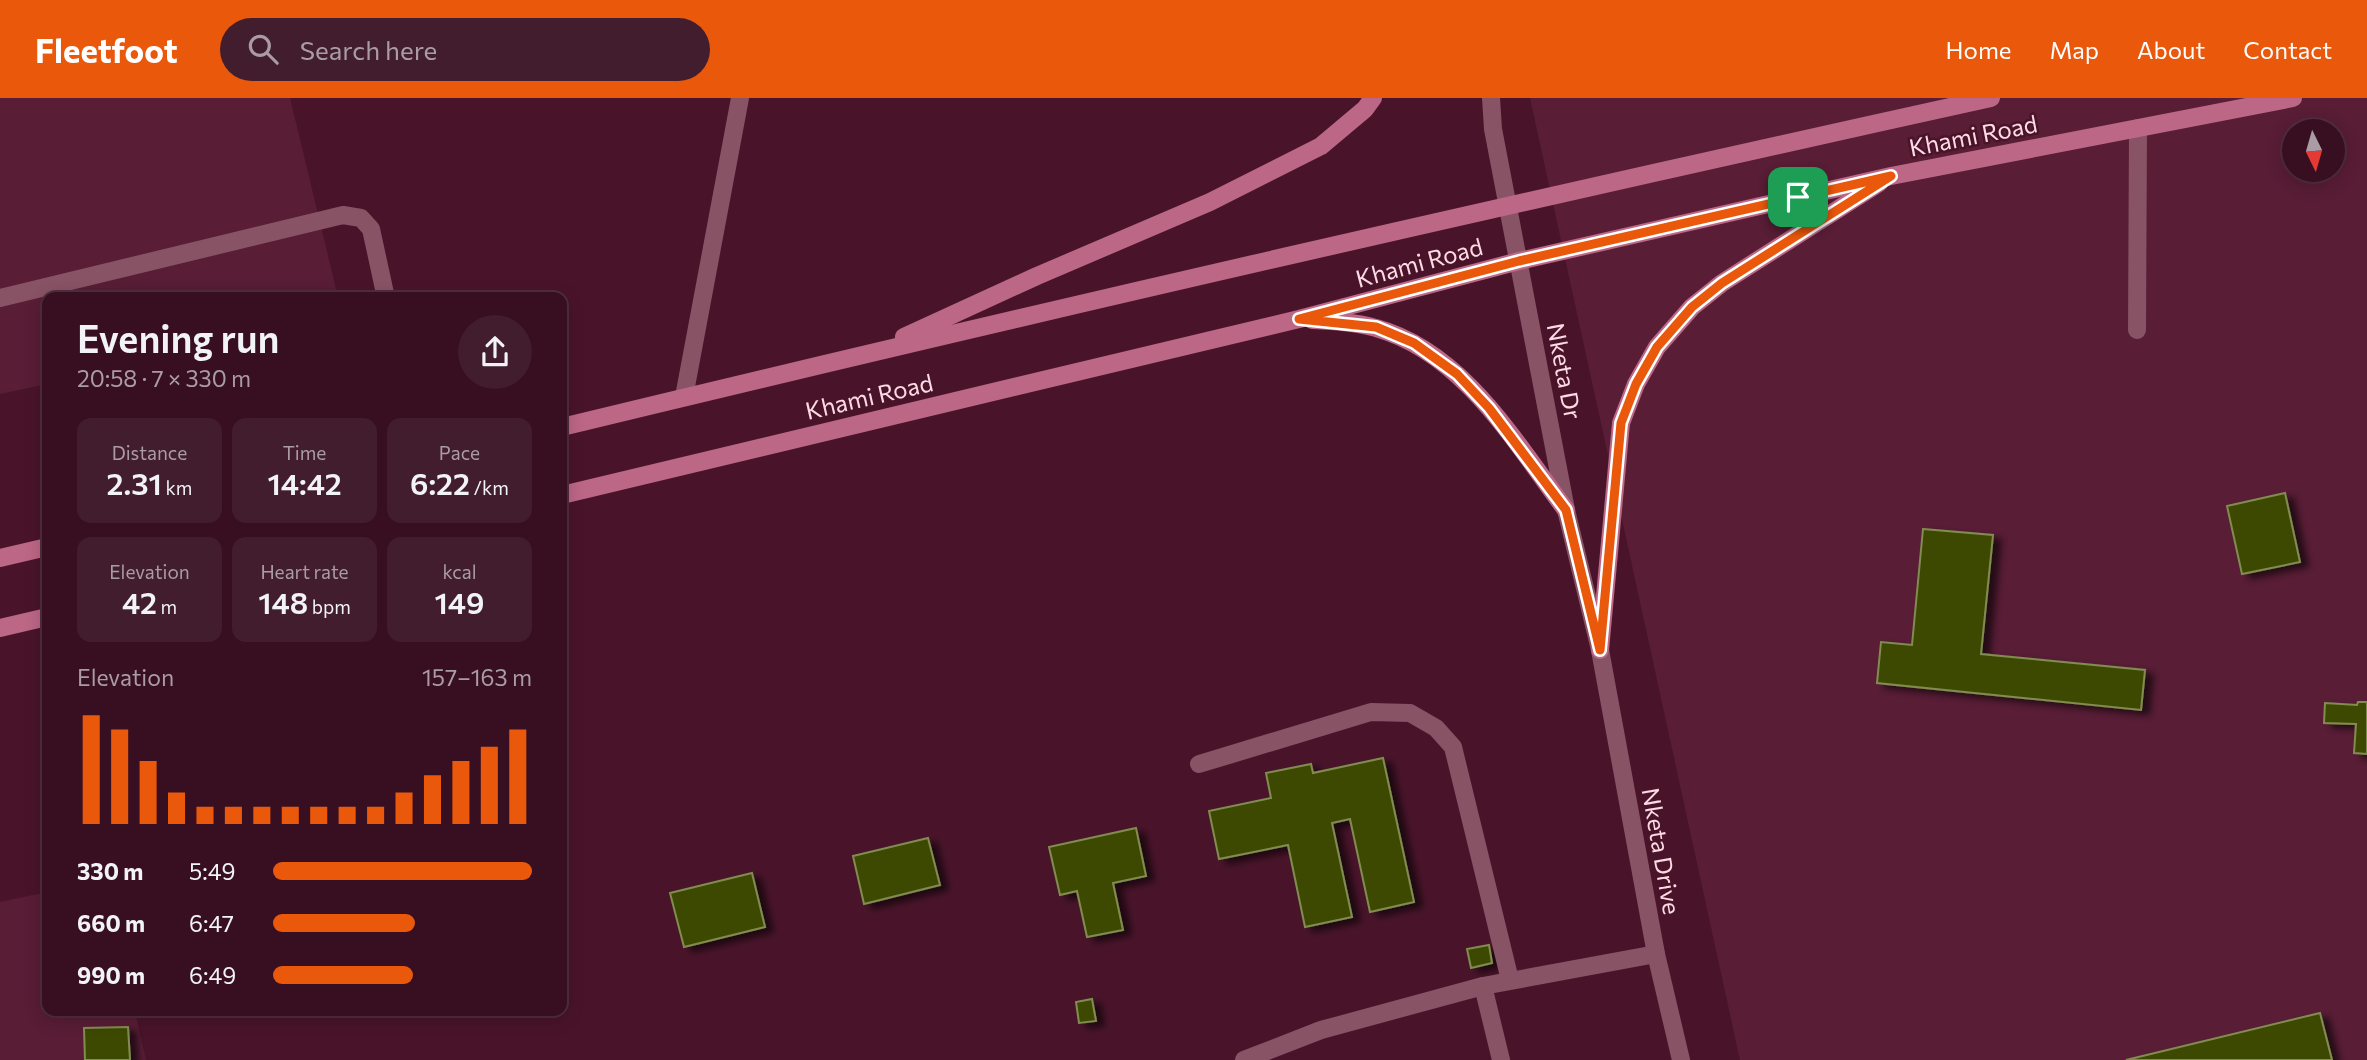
<!DOCTYPE html>
<html lang="en">
<head>
<meta charset="utf-8">
<style>
	:root { --surface:#370f20; --page:#421d2d; --text:#f1f3f6; --muted:#aa9ca5; --line:#512f3e; --accent:#ea580c }
	body { margin:0; font-family:Commissioner,sans-serif; background:var(--page); color:var(--text); height:100vh; display:flex; flex-direction:column; font-size:26px; white-space:nowrap }
	* { box-sizing:border-box; margin:0 }
	p { font-size:23px; color:var(--muted) }
	.icon { flex:none; width:38px; height:38px; fill:none; stroke:currentColor; stroke-width:2; stroke-linecap:round; stroke-linejoin:round }
	.map { position:relative; flex:1; overflow:hidden }
	.panel { position:absolute; left:42px; top:194px; width:525px; height:724px; display:flex; flex-direction:column; background:var(--surface); border-radius:14px; box-shadow:0 4px 18px #0003,0 0 0 2px var(--line) }
	.panel>* { flex:none }
	.needle { width:46px; rotate:175deg }
	.controls { position:absolute; left:2282px; top:21px; display:grid; gap:14px }
	.controls a { display:grid; place-items:center; width:63px; height:63px; border-radius:50%; background:var(--surface); box-shadow:0 4px 18px #0003,0 0 0 2px var(--line); font-size:35px }
	.pin { position:absolute; display:grid; place-items:center; width:60px; height:60px; color:#fff; margin:-30px; border-radius:14px; box-shadow:0 4px 10px #0006 }
	.round { display:grid; place-items:center; flex:none; width:74px; height:74px; border-radius:37px; background:var(--page) }
	.summary { display:flex; align-items:center; justify-content:space-between; height:119px; padding:0 35px }
	h1 { font-size:38px; font-weight:600; line-height:52px }
	.metrics { display:grid; grid-template-columns:repeat(3,1fr); gap:10px; height:119px; padding:7px 35px }
	.metrics div { display:grid; align-content:center; border-radius:14px; background:var(--page); text-align:center }
	.metrics b { font-size:30px; font-weight:600 }
	.metrics small { font-size:19px; font-weight:400 }
	.metrics p { font-size:19px }
	.chart { height:196px; padding:14px 35px }
	.chart p { display:flex; justify-content:space-between }
	.chart svg { width:100%; height:126px; margin-top:7px; stroke:var(--accent); stroke-width:6 }
	ul { padding:0 35px; list-style:none; font-size:23px }
	li { display:grid; grid-template-columns:112px 84px 1fr; align-items:center; height:52px }
	li i { height:18px; border-radius:9px; background:var(--accent) }
	header { display:flex; align-items:center; gap:42px; box-sizing:border-box; height:98px; padding:0 35px; background:var(--accent); color:#fff }
	header strong { font-size:33px }
	nav { display:flex; gap:38px; margin-inline-start:auto; font-size:24px }
	.search { width:490px; height:63px; background:var(--page); display:flex; align-items:center; gap:18px; box-sizing:border-box; padding:0 24px; border-radius:38px; color:var(--muted); font-size:26px }
	.map>svg:first-child { display:block }
</style>
</head>
<body>
<header>
<strong>Fleetfoot</strong>
<div class="search"><svg class="icon" aria-label="search" viewBox="0 0 24 24"><circle cx="10" cy="10" r="6"/><path d="M15 15l6 6"/></svg>Search here</div>
<nav><a>Home</a><a>Map</a><a>About</a><a>Contact</a></nav>
</header>
<div class="map">
<svg width="2367" height="962" viewBox="0 0 2367 962">
	<defs>
		<filter id="shadow"><feDropShadow dx="8" dy="4.5" stdDeviation="3.5" flood-color="#0009"/></filter>
	</defs>
	<rect width="100%" height="100%" fill="#49142a"/>
	<g fill="#591d36" fill-rule="evenodd">
		<path d="M0,0H290L338,199L47,200V286L0,296Z"/>
		<path d="M1530,0H2367V962H1740ZM2294,33H2333V72H2294Z"/>
		<path d="M47,794V914H135L146,962H0V804Z"/>
	</g>
	<g fill="#3e4806" stroke="#808d50" stroke-width="2" filter="url(#shadow)">
		<path d="M2285,395L2300,464L2242,476L2227,408Z"/>
		<path d="M1923,431L1993,437L1981,556L2145,572L2141,612L1877,585L1881,544L1912,547Z"/>
		<path d="M2358,604H2367V656L2354,655L2356,626L2324,625L2325,605L2357,607Z"/>
		<path d="M1383,660L1414,804L1370,814L1350,721L1332,725L1352,819L1305,829L1288,747L1219,761L1209,713L1271,700L1266,675L1311,666L1313,675Z"/>
		<path d="M1136,730L1146,778L1113,785L1123,832L1087,839L1077,793L1060,797L1049,749Z"/>
		<path d="M928,740L940,787L864,806L853,758Z"/>
		<path d="M752,775L765,829L684,849L670,795Z"/>
		<path d="M1489,847L1492,865L1471,870L1467,851Z"/>
		<path d="M1092,901L1096,923L1079,925L1076,904Z"/>
		<path d="M2320,915L2332,962H2126Z"/>
		<path d="M128,929L130,962H85L84,930Z"/>
	</g>
	<g fill="none" stroke-linecap="round" stroke-linejoin="round">
		<g stroke="#885365" stroke-width="18">
			<path d="M0,200L343,117L361,120L371,131L386,200"/>
			<path d="M2137,232L2138,30"/>
			<path d="M684,299L740,0"/>
			<path d="M1199,666L1371,614L1410,615L1436,630L1453,649L1510,882"/>
			<path d="M1483,888L1501,962"/>
			<path d="M1244,962L1321,932L1483,888L1656,856"/>
		</g>
		<path stroke="#885365" stroke-width="18" d="M1491,0L1493,31L1566,412L1600,552L1656,856L1681,962"/>
		<g stroke="#bc6785" stroke-width="18">
			<path d="M1312,222C1333,223 1356,224 1376,230C1463,254 1515,344 1566,412"/>
			<path d="M904,239L1037,178L1210,104L1321,48L1365,11L1373,0"/>
			<path d="M562,329C1037,214 1514,105 1991,0"/>
			<path d="M562,397L1299,221L1519,163L1891,78L2293,0"/>
			<path d="M0,460L47,449"/>
			<path d="M0,530L47,519"/>
			<path d="M1600,552L1621,325L1636,286L1657,249L1692,209L1722,185L1879,85"/>
		</g>
	</g>
	<g fill="none" stroke-linecap="round" stroke-linejoin="round">
		<g stroke="#fff" stroke-width="14">
			<path id="route" d="M1891,78L1722,185L1692,209L1657,249L1636,286L1621,325L1600,552L1566,412L1489,310L1457,276L1414,245L1376,229L1299,221L1519,163Z"/>
		</g>
		<use href="#route" stroke="#ea580c" stroke-width="9"/>
	</g>
	<g text-anchor="middle" dominant-baseline="central" stroke-width="5" stroke-linejoin="round" paint-order="stroke">
		<g font-size="24" fill="#fedae4" stroke="#49142a">
			<text transform="translate(1973 37) rotate(-11)">Khami Road</text>
			<text transform="translate(1419 164) rotate(-15)">Khami Road</text>
			<text transform="translate(1565 273) rotate(79)">Nketa Dr</text>
			<text transform="translate(869 298) rotate(-13)">Khami Road</text>
			<text transform="translate(1662 753) rotate(80)">Nketa Drive</text>
		</g>
	</g>
</svg>
<div class="controls">
<a><svg class="needle" viewBox="-14 -14 28 28"><path d="M0-13l5 13h-10z" fill="#e53935"/><path d="M0 13l5-13h-10z" fill="#aa9ca5"/></svg></a>
</div>
<div class="pin" style="left:1798px;top:99px;background:#1e9e55"><svg class="icon" aria-label="arrive" viewBox="0 0 24 24"><path d="M6 21V4h12l-3 4 3 4H6"/></svg></div>
<section class="panel">
<div class="summary"><div><h1>Evening run</h1><p>20:58 · 7 × 330 m</p></div><a class="round"><svg class="icon" aria-label="share" viewBox="0 0 24 24"><path d="M12 15V3M7 8l5-5 5 5M5 13v7h14v-7"/></svg></a></div>
<div class="metrics">
<div><p>Distance</p><b>2.31<small> km</small></b></div>
<div><p>Time</p><b>14:42</b></div>
<div><p>Pace</p><b>6:22<small> /km</small></b></div>
</div>
<div class="metrics">
<div><p>Elevation</p><b>42<small> m</small></b></div>
<div><p>Heart rate</p><b>148<small> bpm</small></b></div>
<div><p>kcal</p><b>149</b></div>
</div>
<div class="chart"><p><span>Elevation</span>157–163 m</p>
<svg viewBox="0 0 160 44" preserveAspectRatio="none"><path d="M5 44V6M15 44V11M25 44V22M35 44V33M45 44V38M55 44V38M65 44V38M75 44V38M85 44V38M95 44V38M105 44V38M115 44V33M125 44V27M135 44V22M145 44V17M155 44V11"/></svg>
</div>
<ul>
<li><b>330 m</b>5:49<i style="width:100%"></i></li>
<li><b>660 m</b>6:47<i style="width:55%"></i></li>
<li><b>990 m</b>6:49<i style="width:54%"></i></li>
</ul>
</section>
</div>
</body>
</html>
